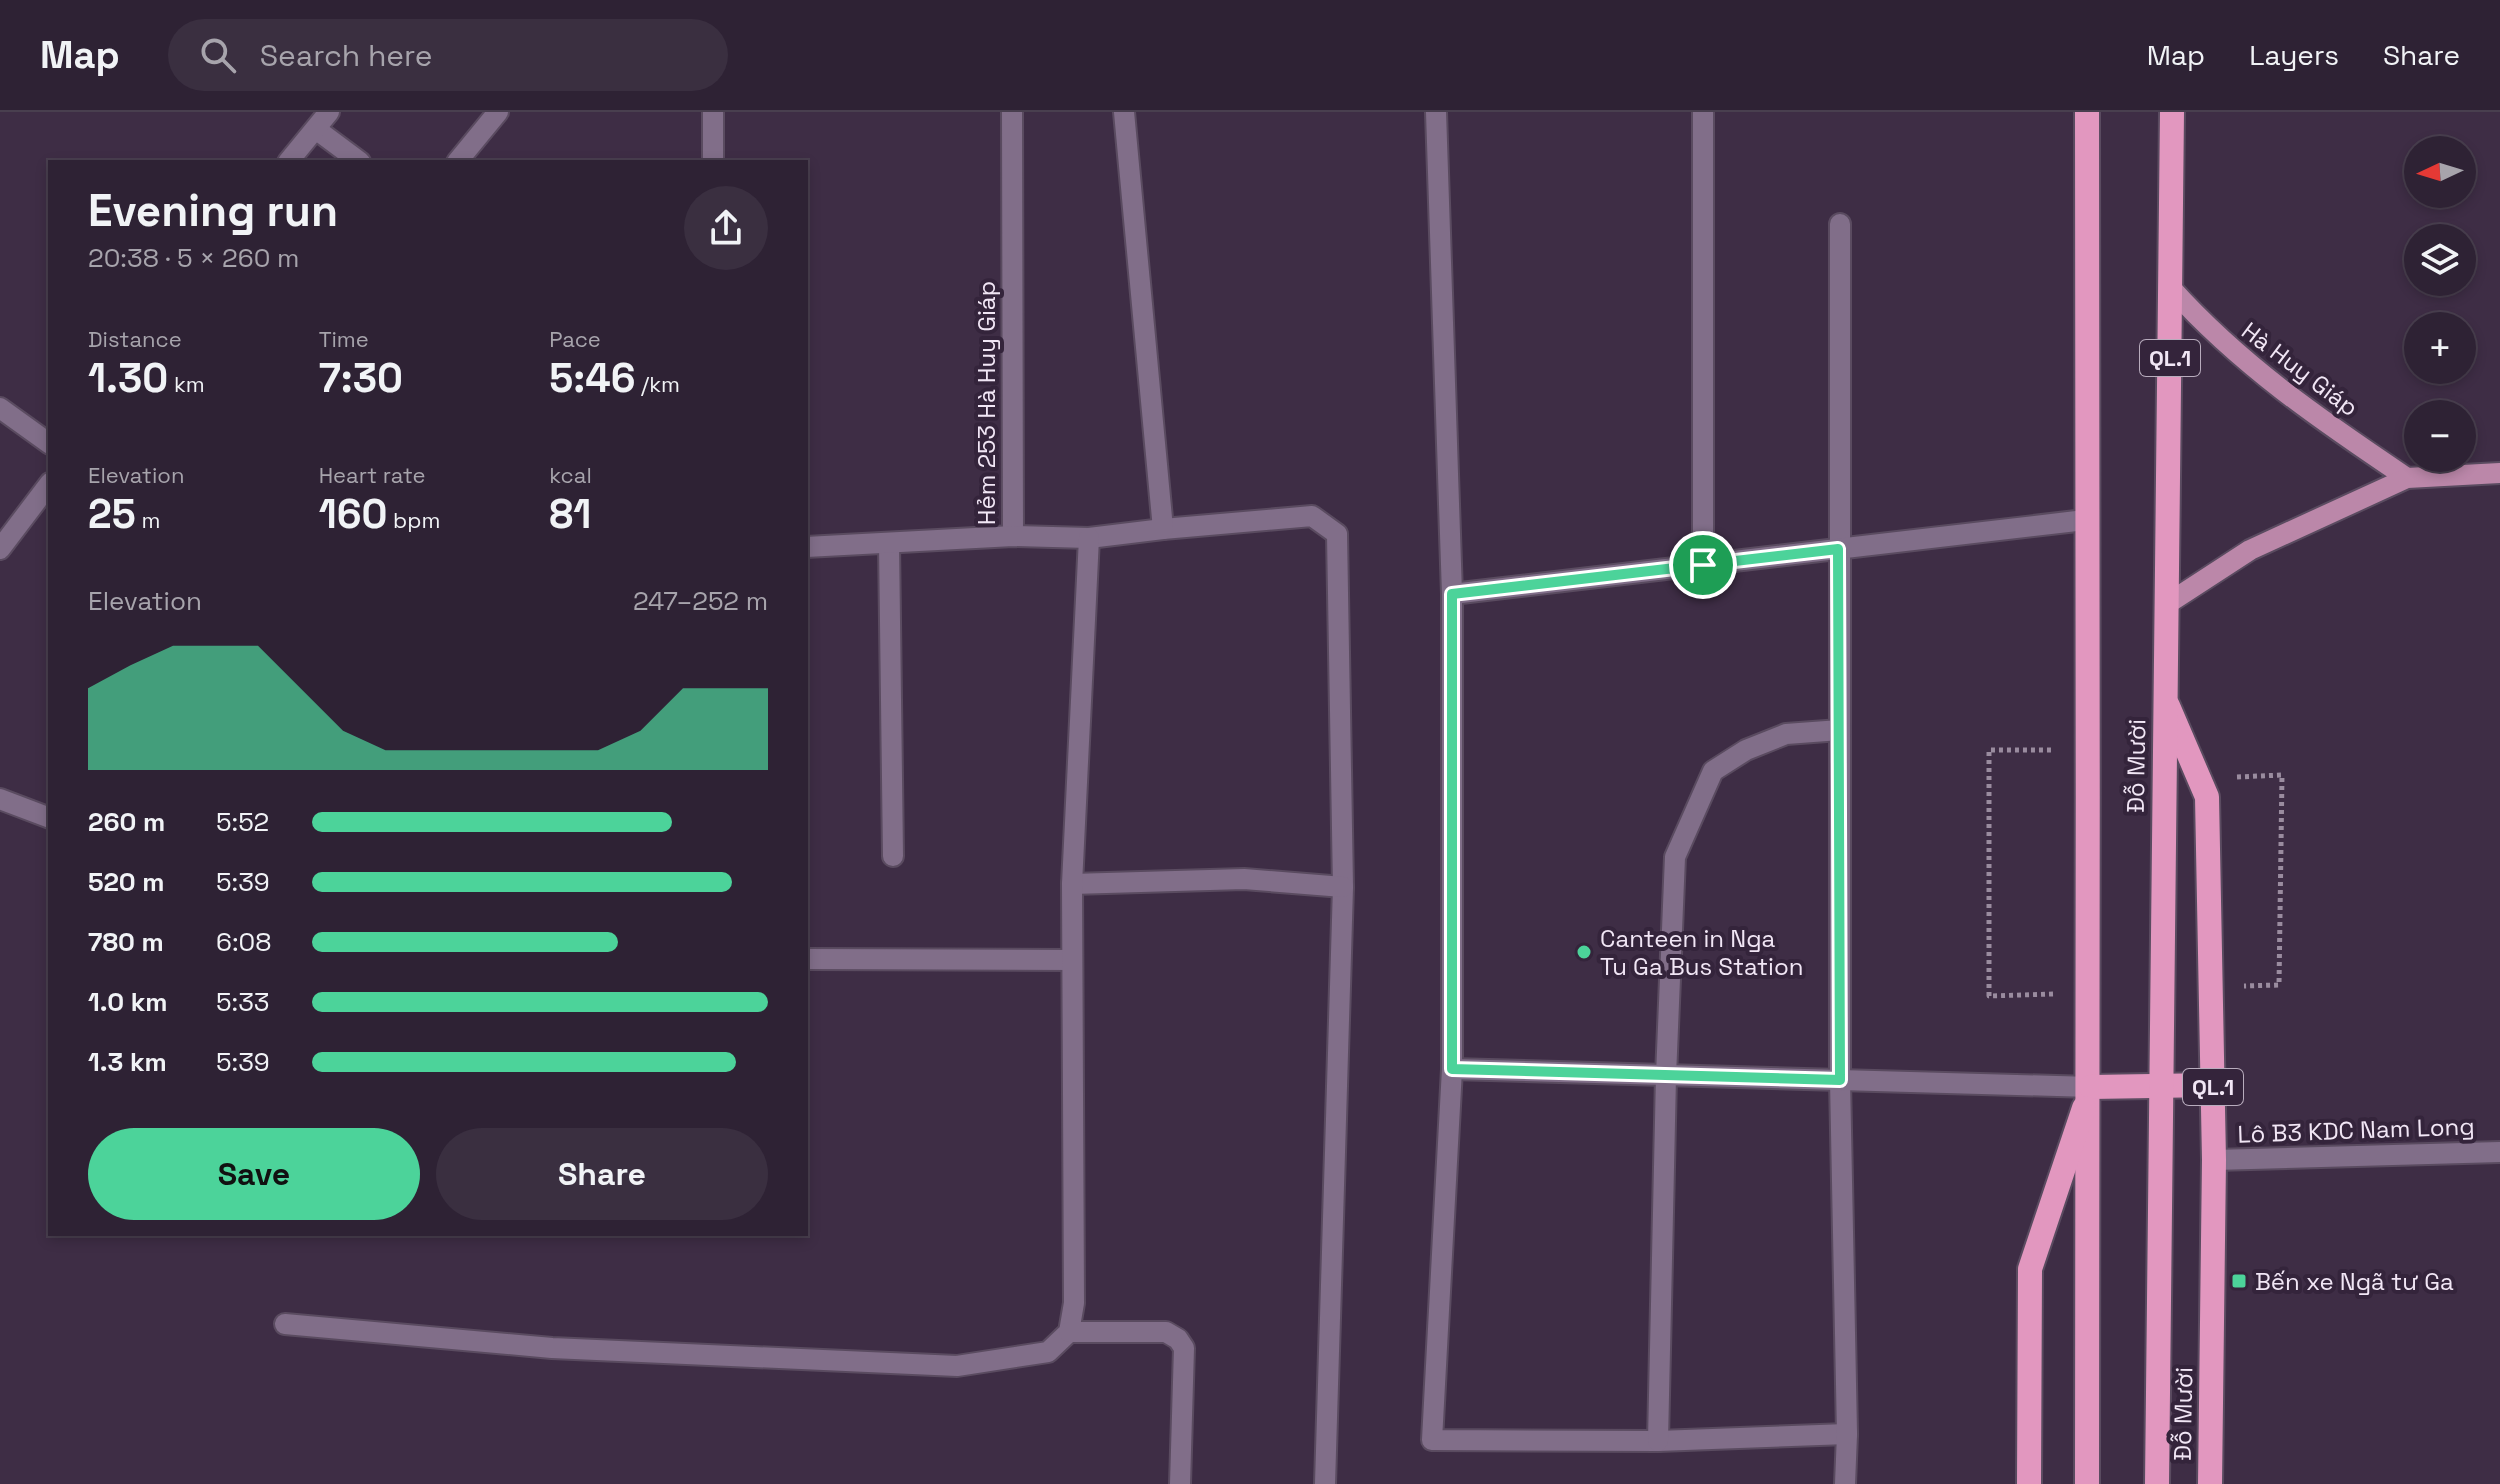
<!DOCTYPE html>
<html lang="en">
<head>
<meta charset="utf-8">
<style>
	:root { --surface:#2e2234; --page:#3a2f40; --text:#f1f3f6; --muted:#a7a4ac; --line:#493f4f; --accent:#4cd39a }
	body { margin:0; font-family:"Space Grotesk",sans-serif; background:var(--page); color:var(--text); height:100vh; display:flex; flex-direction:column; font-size:30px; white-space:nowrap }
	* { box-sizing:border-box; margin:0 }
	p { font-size:26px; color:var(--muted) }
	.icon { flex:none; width:44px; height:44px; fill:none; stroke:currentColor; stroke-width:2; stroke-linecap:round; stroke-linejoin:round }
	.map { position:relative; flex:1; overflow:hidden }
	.details { position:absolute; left:48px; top:48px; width:760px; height:1076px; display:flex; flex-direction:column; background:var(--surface); border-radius:0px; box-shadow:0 4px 12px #0003,0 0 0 2px var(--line) }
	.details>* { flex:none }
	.needle { width:52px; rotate:266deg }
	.fabs { position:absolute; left:2404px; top:24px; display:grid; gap:16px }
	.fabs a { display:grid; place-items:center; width:72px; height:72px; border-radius:50%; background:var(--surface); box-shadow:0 4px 12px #0003,0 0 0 2px var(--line); font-size:40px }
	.pin { position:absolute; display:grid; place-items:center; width:68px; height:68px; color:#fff; margin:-34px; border:4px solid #fff; border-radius:50%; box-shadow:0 2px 8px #0007 }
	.round { display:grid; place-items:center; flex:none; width:84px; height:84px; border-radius:42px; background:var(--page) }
	.head { display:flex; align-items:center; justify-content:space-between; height:136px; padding:0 40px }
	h1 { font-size:44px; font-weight:700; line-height:60px }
	.metrics { display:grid; grid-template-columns:repeat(3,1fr); gap:12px; height:136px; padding:8px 40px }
	.metrics div { display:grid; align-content:center }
	.metrics b { font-size:40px; font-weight:700 }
	.metrics small { font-size:22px; font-weight:400 }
	.metrics p { font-size:22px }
	.chart { height:224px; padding:16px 40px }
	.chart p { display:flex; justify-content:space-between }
	.chart svg { width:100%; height:144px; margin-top:8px; fill:var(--accent); opacity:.7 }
	.primary-button { display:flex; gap:16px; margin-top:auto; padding:16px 40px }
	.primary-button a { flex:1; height:92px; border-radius:48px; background:var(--accent); color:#111; font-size:32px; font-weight:700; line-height:92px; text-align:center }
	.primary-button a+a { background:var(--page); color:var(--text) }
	ul { padding:0 40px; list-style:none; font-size:26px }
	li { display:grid; grid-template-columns:128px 96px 1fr; align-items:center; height:60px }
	li i { height:20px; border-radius:10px; background:var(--accent) }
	header { display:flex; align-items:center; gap:48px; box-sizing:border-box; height:112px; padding:0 40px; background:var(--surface); border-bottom:2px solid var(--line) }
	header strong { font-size:38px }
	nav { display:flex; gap:44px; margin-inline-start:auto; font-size:28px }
	.search { width:560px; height:72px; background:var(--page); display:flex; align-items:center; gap:20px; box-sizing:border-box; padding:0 28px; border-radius:44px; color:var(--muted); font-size:30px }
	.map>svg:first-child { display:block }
</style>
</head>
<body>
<header>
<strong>Map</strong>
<div class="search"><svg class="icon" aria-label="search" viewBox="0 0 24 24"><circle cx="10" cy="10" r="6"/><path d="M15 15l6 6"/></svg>Search here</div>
<nav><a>Map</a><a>Layers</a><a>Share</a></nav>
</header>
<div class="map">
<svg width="2500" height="1372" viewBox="0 0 2500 1372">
	<rect width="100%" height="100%" fill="#3e2d45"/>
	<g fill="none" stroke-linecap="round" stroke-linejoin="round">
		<g stroke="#5a4b60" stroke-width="24">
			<g id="minor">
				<path d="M1012,0L1013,424"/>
				<path d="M1436,0L1452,482V957L1432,1328L1658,1329L1847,1322"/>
				<path d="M1703,0V453"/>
				<path d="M317,18L360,50"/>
				<path d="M288,50L329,0"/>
				<path d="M457,50L498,0"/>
				<path d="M713,50V0"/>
				<path d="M1840,112V968L1847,1322L1845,1372"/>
				<path d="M0,296L50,332"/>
				<path d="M1163,417L1312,404L1337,422L1343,775L1325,1372"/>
				<path d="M889,431L893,744"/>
				<path d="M806,435L1013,424L1089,426L1163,417L1124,0"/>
				<path d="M0,437L50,371"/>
				<path d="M1452,482L2085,408"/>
				<path d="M0,687L50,706"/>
				<path d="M1072,772L1244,767L1343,775"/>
				<path d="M806,847L1072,848"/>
				<path d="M1452,957L2091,975"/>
				<path d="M2214,1048L2500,1040"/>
				<path d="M285,1212L552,1236L957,1254L1048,1240L1069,1220L1074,1191L1072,772L1089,426"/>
				<path d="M1069,1220H1166L1178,1227L1184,1236L1180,1372"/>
				<path d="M1658,1329L1666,964L1675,745L1713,659L1746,638L1786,622L1840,618"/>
			</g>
		</g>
		<g stroke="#5a4b60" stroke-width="24">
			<g id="major">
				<path d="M2171,176C2240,253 2322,309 2407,366"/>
				<path d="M2167,492L2250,438L2407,366L2500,361"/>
			</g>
		</g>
		<g stroke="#5a4b60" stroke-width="28">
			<g id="highway">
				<path d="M2087,0C2085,457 2091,915 2087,1372"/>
				<path d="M2168,594L2207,685L2214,1048L2210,1372"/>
				<path d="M2091,975L2213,973"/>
				<path d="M2029,1372L2030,1157L2084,996"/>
				<path d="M2157,1372L2172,0"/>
			</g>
		</g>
		<g stroke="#9a8c9f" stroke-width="5" stroke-dasharray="4 4" stroke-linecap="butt">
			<path d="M2237,665L2282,663L2279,873L2244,874"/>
			<path d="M2053,882L1989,884V638H2053"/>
		</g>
		<use href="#minor" stroke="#816e89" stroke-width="20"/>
		<use href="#major" stroke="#bb87a9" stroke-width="20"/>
		<use href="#highway" stroke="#e297bf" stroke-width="24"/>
	</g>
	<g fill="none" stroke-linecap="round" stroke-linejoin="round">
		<g stroke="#fff" stroke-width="16">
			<path id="route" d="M1838,437L1840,968L1452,957V482Z"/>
		</g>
		<use href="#route" stroke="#4cd39a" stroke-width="10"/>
	</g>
	<g fill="#4cd39a" stroke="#34243b" stroke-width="3">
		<circle cx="1584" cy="840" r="8"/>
		<rect x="2231" y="1161" width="16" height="16" rx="4"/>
	</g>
	<g text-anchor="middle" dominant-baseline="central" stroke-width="8" stroke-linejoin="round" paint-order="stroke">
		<g fill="#34243b" stroke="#b8acbd" stroke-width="2">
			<rect x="2140" y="228" width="60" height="36" rx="6"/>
			<rect x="2183" y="957" width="60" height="36" rx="6"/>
		</g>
		<g font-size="22" font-weight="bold" fill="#f1e6f5">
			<text x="2170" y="246">QL.1</text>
			<text x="2213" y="975">QL.1</text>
		</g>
		<g font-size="24" fill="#f1e6f5" stroke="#34243b">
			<text transform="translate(2300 257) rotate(37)">Hà Huy Giáp</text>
			<text transform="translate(986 291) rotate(-90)">Hẻm 253 Hà Huy Giáp</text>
			<text transform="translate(2136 654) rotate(-89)">Đỗ Mười</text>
			<text transform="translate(2356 1018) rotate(-2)">Lô B3 KDC Nam Long</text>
			<text transform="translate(2183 1302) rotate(-89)">Đỗ Mười</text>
		</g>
		<g font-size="24" fill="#f1e6f5" stroke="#34243b" text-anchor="start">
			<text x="1600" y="826">Canteen in Nga<tspan x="1600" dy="28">Tu Ga Bus Station</tspan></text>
			<text x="2255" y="1169">Bến xe Ngã tư Ga</text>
		</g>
	</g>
</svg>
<div class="fabs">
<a><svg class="needle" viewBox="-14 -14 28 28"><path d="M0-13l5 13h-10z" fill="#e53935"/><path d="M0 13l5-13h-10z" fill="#a7a4ac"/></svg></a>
<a><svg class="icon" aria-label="layers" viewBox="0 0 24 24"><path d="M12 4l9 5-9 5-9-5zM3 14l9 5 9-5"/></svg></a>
<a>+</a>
<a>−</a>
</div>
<div class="pin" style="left:1703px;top:453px;background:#1e9e55"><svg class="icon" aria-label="arrive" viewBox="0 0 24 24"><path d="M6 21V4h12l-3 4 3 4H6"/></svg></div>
<section class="details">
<div class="head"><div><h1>Evening run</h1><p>20:38 · 5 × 260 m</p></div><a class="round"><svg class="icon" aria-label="share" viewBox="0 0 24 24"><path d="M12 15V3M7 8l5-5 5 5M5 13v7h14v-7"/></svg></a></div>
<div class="metrics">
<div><p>Distance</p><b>1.30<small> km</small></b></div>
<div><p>Time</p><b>7:30</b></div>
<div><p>Pace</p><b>5:46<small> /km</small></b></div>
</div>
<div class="metrics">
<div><p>Elevation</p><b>25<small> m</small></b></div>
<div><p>Heart rate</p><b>160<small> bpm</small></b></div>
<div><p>kcal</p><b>81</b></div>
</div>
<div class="chart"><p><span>Elevation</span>247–252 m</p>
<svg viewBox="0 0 160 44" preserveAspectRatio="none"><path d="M0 44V19L10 12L20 6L30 6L40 6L50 19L60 32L70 38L80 38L90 38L100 38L110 38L120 38L130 32L140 19L150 19L160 19V44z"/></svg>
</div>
<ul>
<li><b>260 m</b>5:52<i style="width:79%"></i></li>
<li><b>520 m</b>5:39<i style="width:92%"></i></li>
<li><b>780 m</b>6:08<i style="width:67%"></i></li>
<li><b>1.0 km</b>5:33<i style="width:100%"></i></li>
<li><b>1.3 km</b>5:39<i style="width:93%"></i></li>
</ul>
<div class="primary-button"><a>Save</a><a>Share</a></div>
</section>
</div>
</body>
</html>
